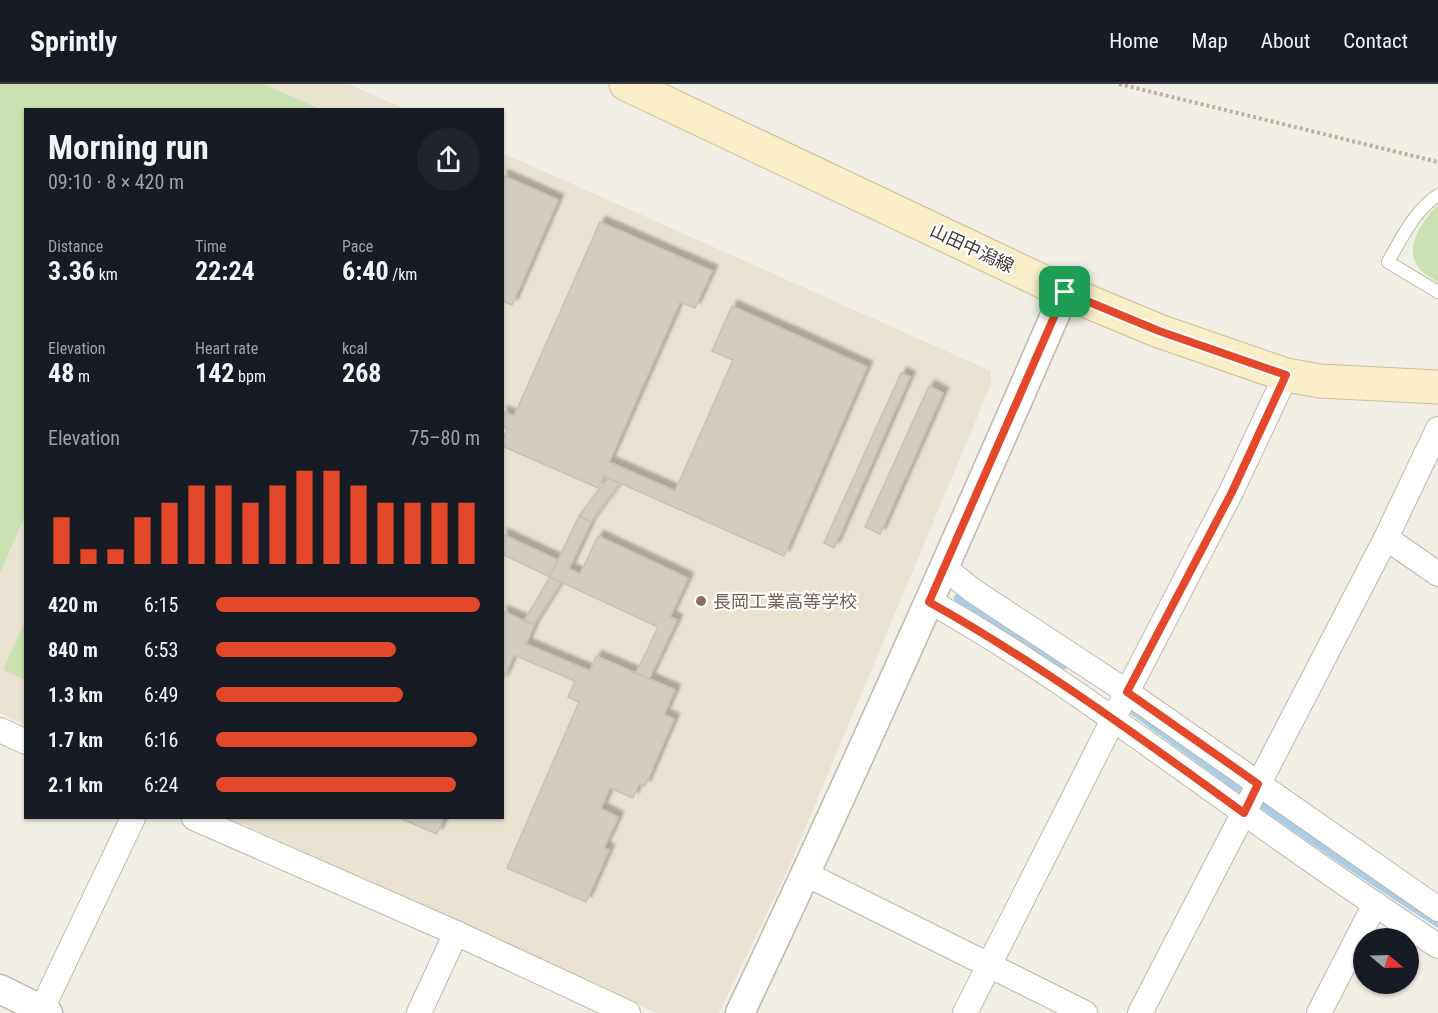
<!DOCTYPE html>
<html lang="en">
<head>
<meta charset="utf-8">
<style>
	:root { --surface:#171b24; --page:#20242c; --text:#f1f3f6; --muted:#9ea1a6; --line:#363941; --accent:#e4482a }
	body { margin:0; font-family:"Roboto Condensed","Noto Sans JP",sans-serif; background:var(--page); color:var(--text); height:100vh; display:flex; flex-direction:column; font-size:22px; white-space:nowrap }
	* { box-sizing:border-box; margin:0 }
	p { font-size:20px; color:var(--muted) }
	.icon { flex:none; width:33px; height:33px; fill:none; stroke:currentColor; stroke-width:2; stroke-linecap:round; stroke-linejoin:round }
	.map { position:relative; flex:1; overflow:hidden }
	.details { position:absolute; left:24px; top:24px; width:480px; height:711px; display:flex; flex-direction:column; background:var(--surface); border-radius:0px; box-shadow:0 2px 4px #0004 }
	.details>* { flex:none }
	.needle { width:39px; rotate:109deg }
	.fabs { position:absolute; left:1353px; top:844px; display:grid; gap:12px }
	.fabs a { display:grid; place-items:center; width:66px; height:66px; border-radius:50%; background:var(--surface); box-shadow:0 2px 4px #0004; font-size:30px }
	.pin { position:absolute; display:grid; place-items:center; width:51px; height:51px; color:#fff; margin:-26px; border-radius:12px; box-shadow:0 3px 9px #0006 }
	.round { display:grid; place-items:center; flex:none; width:63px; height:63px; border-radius:32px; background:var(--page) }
	.head { display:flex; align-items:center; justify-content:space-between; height:102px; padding:0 24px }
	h1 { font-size:33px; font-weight:700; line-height:45px }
	.metrics { display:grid; grid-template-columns:repeat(3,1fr); gap:9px; height:102px; padding:6px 24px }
	.metrics div { display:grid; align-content:center }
	.metrics b { font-size:26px; font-weight:700 }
	.metrics small { font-size:16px; font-weight:400 }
	.metrics p { font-size:16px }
	.chart { height:168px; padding:12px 24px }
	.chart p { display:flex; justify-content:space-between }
	.chart svg { width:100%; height:108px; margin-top:6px; stroke:var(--accent); stroke-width:6 }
	ul { padding:0 24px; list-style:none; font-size:20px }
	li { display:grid; grid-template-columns:96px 72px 1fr; align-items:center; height:45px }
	li i { height:15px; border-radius:8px; background:var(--accent) }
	header { display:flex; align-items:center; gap:36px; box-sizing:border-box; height:84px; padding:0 30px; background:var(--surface); border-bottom:2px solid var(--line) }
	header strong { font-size:28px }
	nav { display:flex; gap:33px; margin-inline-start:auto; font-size:21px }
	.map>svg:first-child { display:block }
</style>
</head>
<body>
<header>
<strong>Sprintly</strong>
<nav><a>Home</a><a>Map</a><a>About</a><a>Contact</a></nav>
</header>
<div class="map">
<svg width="1438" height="929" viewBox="0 0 1438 929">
	<defs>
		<filter id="shadow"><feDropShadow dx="5.5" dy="-5.5" stdDeviation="1.5" flood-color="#0004"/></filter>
	</defs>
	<rect width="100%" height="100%" fill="#f1eee6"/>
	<g fill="#e9e2d1">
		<path d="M0,0H348L405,25L26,26L25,641L0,629Z"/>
		<path d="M503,69L991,287V300L789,783L719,929H657L229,734H502Z"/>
	</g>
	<g fill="#cce1b2">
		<path d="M0,0H263L320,25L26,26L25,432L0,489Z"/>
		<path d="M1438,121V198C1432,194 1423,190 1419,184C1402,165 1424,134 1438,121Z"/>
		<path d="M23,541L26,542L25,596L3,586Z"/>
	</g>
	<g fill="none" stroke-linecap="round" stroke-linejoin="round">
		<g stroke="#a8cde8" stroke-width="8">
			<path d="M958,514L1064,581"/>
			<path d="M1124,620C1226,696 1330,771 1438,839"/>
		</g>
	</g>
	<g fill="#d4ccbf" stroke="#cbc1b0" stroke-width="1.5" filter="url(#shadow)">
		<path d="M502,91L558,116L512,221L502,217Z"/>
		<path d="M600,138L712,187L695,224L680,218L609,378L675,407L733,276L712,267L732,222L867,283L784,472L604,392L598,404L502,362V356L508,345L502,342V327L514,332Z"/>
		<path d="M901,289L910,293L834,464L824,459Z"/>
		<path d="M929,302L943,309L880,450L865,443Z"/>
		<path d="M608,394L620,399L591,438L579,432Z"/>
		<path d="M579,432L591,438L569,485L580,490L598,452L688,494L670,533L677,536L649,595L636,589L658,543L550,493Z"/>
		<path d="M502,450L558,476L550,493L502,470Z"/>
		<path d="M550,493L561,498L534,541L524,537Z"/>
		<path d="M502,527L534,541L526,560L590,587L596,572L675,606L664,631L674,635L645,702L639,700L633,714L610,704L601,725L618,733L604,764L609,766L586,818L507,784L579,618L568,613L575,597L514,571L502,598Z"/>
		<path d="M399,734H444L437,750Z"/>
	</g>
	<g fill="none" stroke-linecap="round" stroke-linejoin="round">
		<g stroke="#beb8ac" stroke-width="14">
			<path id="service" d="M1438,111C1415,126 1401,155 1388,178L1438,208"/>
		</g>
		<g stroke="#beb8ac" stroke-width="26">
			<g id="minor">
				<path d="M1386,454L1438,490"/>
				<path d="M945,484L972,506L1127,608L1438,825"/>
				<path d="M929,517C1040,579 1140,655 1243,728C1307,774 1372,819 1438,862"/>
				<path d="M0,646L26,658"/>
				<path d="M194,734L456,849L628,929"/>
				<path d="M806,790L1085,929"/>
				<path d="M40,929L133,734"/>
				<path d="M419,929L456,849"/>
				<path d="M965,929L1127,608L1231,408L1286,291"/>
				<path d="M1140,929L1386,454L1438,345"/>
				<path d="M1319,929L1375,820"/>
			</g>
		</g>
		<g stroke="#beb8ac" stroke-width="31">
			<g id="tertiary">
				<path d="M0,905L48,929"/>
				<path d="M740,929C853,691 960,450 1065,208"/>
			</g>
		</g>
		<g stroke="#ccc099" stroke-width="35">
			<path id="secondary" d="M626,0L1065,208L1159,247L1286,291L1320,297L1438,303"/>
		</g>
		<path stroke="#bcb19c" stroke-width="4" stroke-dasharray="3 3" stroke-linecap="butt" d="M1119,0L1438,78"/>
		<use href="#service" stroke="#fff" stroke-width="12"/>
		<use href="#minor" stroke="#fff" stroke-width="24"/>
		<use href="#tertiary" stroke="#fff" stroke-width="28"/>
		<use href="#secondary" stroke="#f9eec8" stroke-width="33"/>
	</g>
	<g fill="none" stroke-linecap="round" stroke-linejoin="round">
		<g stroke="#fff" stroke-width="12">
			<path id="route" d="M1065,208L1159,247L1286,291L1232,408L1127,608L1258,700L1244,729C1142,655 1040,580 929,518Z"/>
		</g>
		<use href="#route" stroke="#e4482a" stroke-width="8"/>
	</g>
	<circle fill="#8d6e63" stroke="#fff" stroke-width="2" cx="701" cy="517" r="6"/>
	<g text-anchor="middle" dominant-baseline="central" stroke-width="4.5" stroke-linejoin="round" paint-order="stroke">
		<g font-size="18" fill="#433e36" stroke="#fff">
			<text transform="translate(972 164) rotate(25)">山田中潟線</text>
		</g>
		<g font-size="18" fill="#785e54" stroke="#fff" text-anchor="start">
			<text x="713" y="517">長岡工業高等学校</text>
		</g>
	</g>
</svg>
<div class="fabs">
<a><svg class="needle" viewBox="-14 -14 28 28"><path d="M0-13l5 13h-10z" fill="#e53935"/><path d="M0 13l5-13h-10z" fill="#9ea1a6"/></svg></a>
</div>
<div class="pin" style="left:1065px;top:208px;background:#1e9e55"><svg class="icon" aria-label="arrive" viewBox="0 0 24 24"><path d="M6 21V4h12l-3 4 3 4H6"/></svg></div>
<section class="details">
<div class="head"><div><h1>Morning run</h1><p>09:10 · 8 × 420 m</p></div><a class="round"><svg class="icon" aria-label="share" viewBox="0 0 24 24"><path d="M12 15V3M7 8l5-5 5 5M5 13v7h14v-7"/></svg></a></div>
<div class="metrics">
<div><p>Distance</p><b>3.36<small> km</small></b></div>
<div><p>Time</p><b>22:24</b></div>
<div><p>Pace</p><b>6:40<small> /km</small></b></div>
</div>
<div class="metrics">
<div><p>Elevation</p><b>48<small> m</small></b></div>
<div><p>Heart rate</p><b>142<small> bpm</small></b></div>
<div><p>kcal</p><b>268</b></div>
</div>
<div class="chart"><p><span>Elevation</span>75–80 m</p>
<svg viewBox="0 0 160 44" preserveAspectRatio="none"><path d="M5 44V25M15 44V38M25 44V38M35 44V25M45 44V19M55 44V12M65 44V12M75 44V19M85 44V12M95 44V6M105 44V6M115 44V12M125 44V19M135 44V19M145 44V19M155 44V19"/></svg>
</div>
<ul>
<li><b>420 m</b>6:15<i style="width:100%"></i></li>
<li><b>840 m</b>6:53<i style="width:68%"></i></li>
<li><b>1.3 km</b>6:49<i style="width:71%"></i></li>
<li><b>1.7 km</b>6:16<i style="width:99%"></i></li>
<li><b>2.1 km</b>6:24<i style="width:91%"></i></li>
</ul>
</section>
</div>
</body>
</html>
